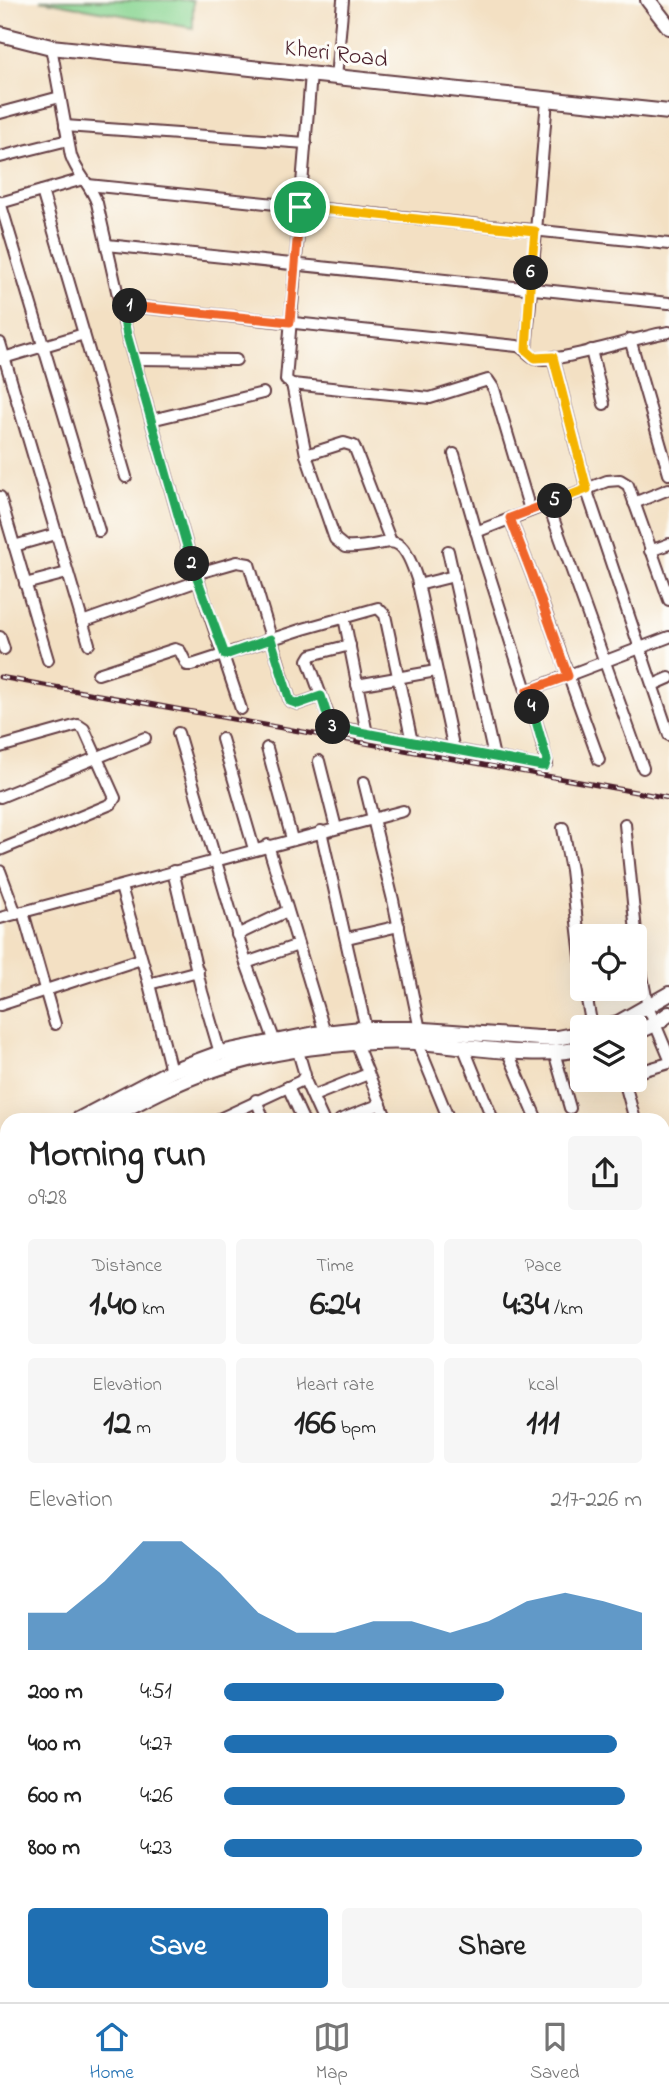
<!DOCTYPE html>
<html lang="en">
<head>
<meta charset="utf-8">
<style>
	:root { --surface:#fff; --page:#f6f6f6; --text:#222; --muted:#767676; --line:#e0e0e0; --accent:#1f6fb2 }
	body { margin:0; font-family:"Indie Flower",sans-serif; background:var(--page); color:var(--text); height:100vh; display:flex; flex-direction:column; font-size:26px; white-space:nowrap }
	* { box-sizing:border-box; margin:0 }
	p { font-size:23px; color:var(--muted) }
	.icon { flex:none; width:38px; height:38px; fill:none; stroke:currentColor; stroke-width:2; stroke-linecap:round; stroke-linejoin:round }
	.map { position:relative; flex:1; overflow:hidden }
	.sheet { position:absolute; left:0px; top:1113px; width:670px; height:889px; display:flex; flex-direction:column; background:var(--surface); border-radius:21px 21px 0 0; box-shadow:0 7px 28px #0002 }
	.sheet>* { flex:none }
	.tools { position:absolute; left:570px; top:924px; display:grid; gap:14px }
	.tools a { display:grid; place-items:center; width:77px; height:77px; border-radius:7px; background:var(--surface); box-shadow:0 7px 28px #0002; font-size:35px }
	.pin { position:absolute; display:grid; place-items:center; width:60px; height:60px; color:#fff; margin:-30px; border:4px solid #fff; border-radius:50%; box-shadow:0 2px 7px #0007 }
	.km { position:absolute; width:35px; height:35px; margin:-18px; border-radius:50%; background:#222; color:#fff; font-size:19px; line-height:35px; text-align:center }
	.round { display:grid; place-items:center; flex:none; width:74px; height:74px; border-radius:7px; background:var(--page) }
	.overview { display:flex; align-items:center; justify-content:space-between; height:119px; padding:0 28px }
	h1 { font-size:38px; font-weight:800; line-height:52px }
	.metrics { display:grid; grid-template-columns:repeat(3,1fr); gap:10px; height:119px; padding:7px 28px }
	.metrics div { display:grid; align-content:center; border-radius:7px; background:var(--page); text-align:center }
	.metrics b { font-size:35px; font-weight:800 }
	.metrics small { font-size:19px; font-weight:400 }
	.metrics p { font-size:19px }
	.chart { height:196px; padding:14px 28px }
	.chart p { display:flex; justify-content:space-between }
	.chart svg { width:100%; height:126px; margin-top:7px; fill:var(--accent); opacity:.7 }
	.button { display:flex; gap:14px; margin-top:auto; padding:14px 28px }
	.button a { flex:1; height:80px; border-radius:7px; background:var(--accent); color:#fff; font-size:28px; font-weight:800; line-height:80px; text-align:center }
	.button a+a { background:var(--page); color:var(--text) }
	ul { padding:0 28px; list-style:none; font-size:23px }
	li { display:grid; grid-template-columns:112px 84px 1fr; align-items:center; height:52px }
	li i { height:18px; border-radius:9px; background:var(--accent) }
	.dock { display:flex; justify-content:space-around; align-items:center; height:98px; border-top:2px solid var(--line); background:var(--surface); font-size:19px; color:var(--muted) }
	.dock a { display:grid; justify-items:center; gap:4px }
	.dock .selected { color:var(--accent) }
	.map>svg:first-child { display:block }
</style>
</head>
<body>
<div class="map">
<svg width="669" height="2002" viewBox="0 0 669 2002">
	<rect width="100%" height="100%" fill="#fdfcf7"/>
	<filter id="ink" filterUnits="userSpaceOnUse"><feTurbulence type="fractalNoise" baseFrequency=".0143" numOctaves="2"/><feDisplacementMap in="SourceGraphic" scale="14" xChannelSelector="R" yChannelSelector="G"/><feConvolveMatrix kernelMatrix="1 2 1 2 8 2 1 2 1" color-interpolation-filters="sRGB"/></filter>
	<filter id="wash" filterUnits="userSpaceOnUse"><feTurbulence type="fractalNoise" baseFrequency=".00686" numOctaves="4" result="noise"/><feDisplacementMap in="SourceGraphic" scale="28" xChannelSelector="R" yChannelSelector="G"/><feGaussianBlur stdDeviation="1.57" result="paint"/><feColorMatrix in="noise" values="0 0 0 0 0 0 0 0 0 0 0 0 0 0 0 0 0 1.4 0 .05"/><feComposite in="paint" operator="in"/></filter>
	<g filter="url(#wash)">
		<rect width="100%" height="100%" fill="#f3e0c3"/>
		<path fill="#89d592" stroke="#6a7a5e" stroke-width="2" d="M40,0H193V28Z"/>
	</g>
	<g filter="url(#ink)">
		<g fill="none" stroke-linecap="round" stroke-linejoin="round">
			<g stroke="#633c42" stroke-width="14">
				<g id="minor">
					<path d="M51,47L71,156C77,174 91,185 97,203L127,335L188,550L241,709"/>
					<path d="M336,78L343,0"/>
					<path d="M0,113L60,97"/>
					<path d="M65,126L306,143"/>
					<path d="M0,157L68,140"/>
					<path d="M88,185L669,244"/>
					<path d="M42,191L126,477"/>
					<path d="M0,202L99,531"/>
					<path d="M0,203L83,179"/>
					<path d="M107,245L669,303"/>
					<path d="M121,305L517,346C525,348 528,355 535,358C555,365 642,335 669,332"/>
					<path d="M630,339L669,474"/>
					<path d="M0,343L89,644"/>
					<path d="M526,350L547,100"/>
					<path d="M591,350L604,404"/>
					<path d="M553,357L589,497L669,735"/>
					<path d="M0,359L84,334"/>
					<path d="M134,359L236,360"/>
					<path d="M292,384L286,380L311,74"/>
					<path d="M151,420L263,393"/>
					<path d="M306,455L344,443L354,446L391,542"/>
					<path d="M0,497L48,660"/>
					<path d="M634,503L669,489"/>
					<path d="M548,504L643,768"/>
					<path d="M510,518L532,575L599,760"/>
					<path d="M476,532L607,481L620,480L628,485L669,600"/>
					<path d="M14,546L56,534"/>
					<path d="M448,551L494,757"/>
					<path d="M650,551L669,544"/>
					<path d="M195,574L237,562L249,564L290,701L298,704L321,696"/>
					<path d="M25,584L67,573"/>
					<path d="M418,585L454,576"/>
					<path d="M344,617L367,734"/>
					<path d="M82,622L198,581"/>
					<path d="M0,637L4,649"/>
					<path d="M350,645L311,655L308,660L332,726L539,766L547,763L539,731L483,555L454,454"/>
					<path d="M98,674L175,649L180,651L187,665H192L303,629L378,608L385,615L412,742"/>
					<path d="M357,685L436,671"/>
					<path d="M653,685L669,678"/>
					<path d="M527,691L669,637"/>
					<path d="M178,733L246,963L275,1042"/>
					<path d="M222,739L254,849"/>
					<path d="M0,747L78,725L84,729L115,798L111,804L0,850"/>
					<path d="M267,748L292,839"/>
					<path d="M454,750L417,579C398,521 390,550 345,547L335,539L306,455L292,384L430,398L488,380L494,389L530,510"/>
					<path d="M319,761L336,828"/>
					<path d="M364,782L393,900L420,1030"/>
					<path d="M0,797L145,738"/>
					<path d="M625,824L639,961L648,1007L669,1057"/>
					<path d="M563,828L571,870L583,974"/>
					<path d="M321,831L366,1029"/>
					<path d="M268,845L325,1033"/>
					<path d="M0,871L16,914"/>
					<path d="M173,871L202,992L220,1053"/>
					<path d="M121,887L149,984L198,971"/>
					<path d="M23,912L55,1024"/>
					<path d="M0,918L403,811"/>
					<path d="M237,935L287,911"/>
					<path d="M347,938L399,926"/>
					<path d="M246,963L298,945"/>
					<path d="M149,984L171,1071"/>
					<path d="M585,989L592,1027"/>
					<path d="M0,1005L141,959"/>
					<path d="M417,1042L449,1120"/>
					<path d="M356,1043L387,1120"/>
					<path d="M463,1046L493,1120"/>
					<path d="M507,1050L537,1120"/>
					<path d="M554,1052L570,1108"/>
					<path d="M635,1073L669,1063"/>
					<path d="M304,1078L323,1120"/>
					<path d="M624,1080L635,1120"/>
					<path d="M288,1087L303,1120"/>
					<path d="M313,1096L368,1074"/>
					<path d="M256,1100L264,1120"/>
					<path d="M217,1120L301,1081L305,1075L298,1051"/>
					<path d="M340,1120L381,1104"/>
					<path d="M663,1181L669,1179"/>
					<path d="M663,1194L669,1209"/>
					<path d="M0,1233L7,1228"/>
					<path d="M663,1262L669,1259"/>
					<path d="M0,1284L7,1274"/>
					<path d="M663,1303L669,1318"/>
					<path d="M0,1326L7,1324"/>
					<path d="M0,1408H7"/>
					<path d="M663,1497L669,1494"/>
					<path d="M0,1499L7,1495"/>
					<path d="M0,1513L7,1526"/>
					<path d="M663,1641L669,1658"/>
					<path d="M663,1669L669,1667"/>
					<path d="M0,1738L7,1734"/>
					<path d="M663,1774L669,1789"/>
					<path d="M663,1918L669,1938"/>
					<path d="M663,1965L669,1963"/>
					<path d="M626,1995L628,2002"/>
					<path d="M553,2002L574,1995"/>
				</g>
			</g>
			<g stroke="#633c42" stroke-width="18">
				<g id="tertiary">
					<path d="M648,0L669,27"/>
					<path d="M0,34L51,47L669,112"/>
					<path d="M604,1027L618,1023L669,994"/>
					<path d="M635,1033L655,1024L669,1014"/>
					<path d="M78,1120L171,1071L220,1053L315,1034L361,1029H410L539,1038H557L583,1033"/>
					<path d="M104,1120C137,1103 171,1084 206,1072C267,1050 352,1039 417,1042C465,1045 538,1060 583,1048"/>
					<path d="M0,1161L7,1157"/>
					<path d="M0,1175L7,1172"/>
				</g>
			</g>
			<g stroke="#633c42" stroke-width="21">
				<path id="primary" d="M0,1761L7,1771"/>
			</g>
			<g stroke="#633c42" stroke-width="21">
				<g id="trunk">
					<path d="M663,1862L669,1861"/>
					<path d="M137,2002L148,1995"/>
					<path d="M169,2002L172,1995"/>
				</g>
			</g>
			<use href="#minor" stroke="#fff" stroke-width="10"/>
			<use href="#tertiary" stroke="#fff" stroke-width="14"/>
			<use href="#primary" stroke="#fff" stroke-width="18"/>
			<use href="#trunk" stroke="#fff" stroke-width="18"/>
			<g stroke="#4a1f2b" stroke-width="5">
				<path id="rail" d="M0,677L669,798"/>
			</g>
			<use href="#rail" stroke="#fdfcf7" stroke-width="2.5" stroke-dasharray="8" stroke-linecap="butt"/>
		</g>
	</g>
	<g fill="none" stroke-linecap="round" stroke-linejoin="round" filter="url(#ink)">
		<g stroke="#fff" stroke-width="14">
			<path id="split-1" d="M130,306L290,322L300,207"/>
		</g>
		<g stroke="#fff" stroke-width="14">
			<path id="split-2" d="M130,306H121L127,335L192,564"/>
		</g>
		<g stroke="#fff" stroke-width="14">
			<path id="split-3" d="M192,564L225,655L271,639L290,701L298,704L321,696L330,724L333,727"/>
		</g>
		<g stroke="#fff" stroke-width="14">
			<path id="split-4" d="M333,727L542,766H545L547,760L532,707"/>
		</g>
		<g stroke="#fff" stroke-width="14">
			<path id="split-5" d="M532,707L527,691L568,676L532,575L510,518L555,501"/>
		</g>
		<g stroke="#fff" stroke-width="14">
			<path id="split-6" d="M531,273L526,350L535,358L553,357L587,489L555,501"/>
		</g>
		<g stroke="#fff" stroke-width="14">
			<path id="split-7" d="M300,207L535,231L531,273"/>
		</g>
		<use href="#split-1" stroke="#f0652b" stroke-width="9"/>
		<use href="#split-2" stroke="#22a559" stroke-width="9"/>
		<use href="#split-3" stroke="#22a559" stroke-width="9"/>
		<use href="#split-4" stroke="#22a559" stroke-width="9"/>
		<use href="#split-5" stroke="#f0652b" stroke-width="9"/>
		<use href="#split-6" stroke="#f5b400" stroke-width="9"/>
		<use href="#split-7" stroke="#f5b400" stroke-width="9"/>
	</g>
	<g text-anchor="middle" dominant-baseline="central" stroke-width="6" stroke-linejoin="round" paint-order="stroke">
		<g font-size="24" fill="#4a1f2b" stroke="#fdfcf7">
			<text transform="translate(336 55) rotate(7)">Kheri Road</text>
		</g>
	</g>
</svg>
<div class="tools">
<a><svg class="icon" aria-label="locate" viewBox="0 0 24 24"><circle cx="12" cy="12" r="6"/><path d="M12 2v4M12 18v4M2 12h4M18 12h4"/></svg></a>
<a><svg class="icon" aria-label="layers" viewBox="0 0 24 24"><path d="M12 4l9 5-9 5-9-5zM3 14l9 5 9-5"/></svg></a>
</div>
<div class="pin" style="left:300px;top:207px;background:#1e9e55"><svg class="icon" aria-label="arrive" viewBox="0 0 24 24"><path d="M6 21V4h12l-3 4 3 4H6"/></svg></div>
<b class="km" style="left:130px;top:306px">1</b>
<b class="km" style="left:192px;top:564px">2</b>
<b class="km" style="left:333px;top:727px">3</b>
<b class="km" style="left:532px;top:707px">4</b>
<b class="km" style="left:555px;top:501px">5</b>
<b class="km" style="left:531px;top:273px">6</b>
<section class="sheet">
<div class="overview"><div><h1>Morning run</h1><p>09:28</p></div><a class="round"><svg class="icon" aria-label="share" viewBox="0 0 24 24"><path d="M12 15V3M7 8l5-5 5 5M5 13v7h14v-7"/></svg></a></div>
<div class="metrics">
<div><p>Distance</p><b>1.40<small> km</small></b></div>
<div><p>Time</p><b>6:24</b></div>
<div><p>Pace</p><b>4:34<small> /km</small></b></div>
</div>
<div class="metrics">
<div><p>Elevation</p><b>12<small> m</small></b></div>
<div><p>Heart rate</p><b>166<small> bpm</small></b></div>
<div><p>kcal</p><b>111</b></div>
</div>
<div class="chart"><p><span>Elevation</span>217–226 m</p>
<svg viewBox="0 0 160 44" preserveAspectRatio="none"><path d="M0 44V31L10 31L20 20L30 6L40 6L50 17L60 31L70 38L80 38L90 34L100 34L110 38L120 34L130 27L140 24L150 27L160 31V44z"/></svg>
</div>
<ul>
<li><b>200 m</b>4:51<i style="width:67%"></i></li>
<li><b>400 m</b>4:27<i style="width:94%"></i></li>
<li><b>600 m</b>4:26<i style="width:96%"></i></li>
<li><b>800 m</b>4:23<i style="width:100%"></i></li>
</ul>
<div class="button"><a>Save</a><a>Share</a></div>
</section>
</div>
<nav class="dock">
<a class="selected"><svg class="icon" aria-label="home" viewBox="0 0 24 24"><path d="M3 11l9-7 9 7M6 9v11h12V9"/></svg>Home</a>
<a><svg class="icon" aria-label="map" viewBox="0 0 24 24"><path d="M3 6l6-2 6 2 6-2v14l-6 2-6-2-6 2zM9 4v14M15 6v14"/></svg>Map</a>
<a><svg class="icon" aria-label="saved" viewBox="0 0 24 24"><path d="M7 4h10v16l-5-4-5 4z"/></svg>Saved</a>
</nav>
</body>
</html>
